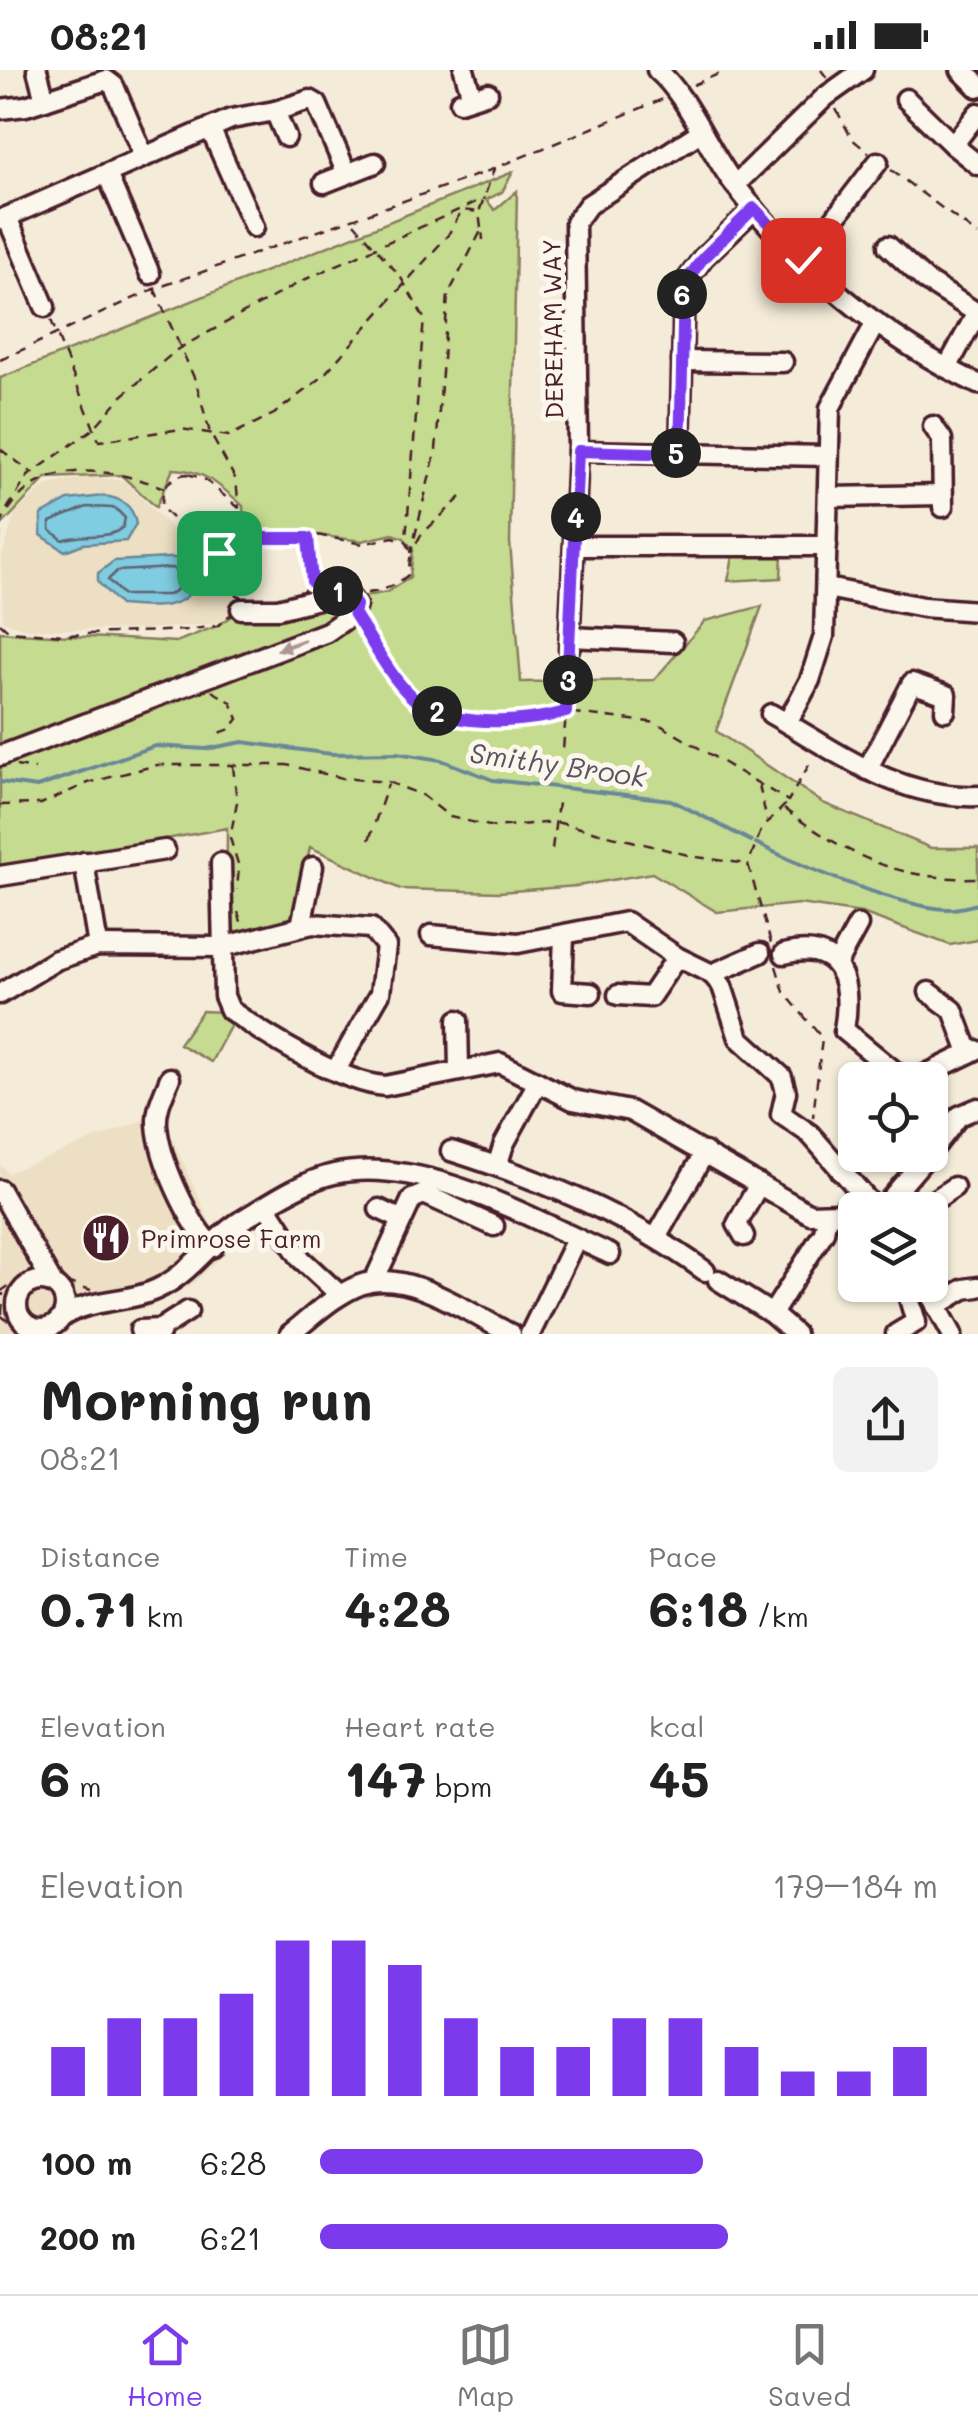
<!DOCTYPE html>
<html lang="en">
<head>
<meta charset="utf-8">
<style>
	:root { --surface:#fff; --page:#f2f2f2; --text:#222; --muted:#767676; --line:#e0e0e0; --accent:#7c3aed }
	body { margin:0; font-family:Mali,sans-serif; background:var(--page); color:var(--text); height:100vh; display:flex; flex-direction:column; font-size:38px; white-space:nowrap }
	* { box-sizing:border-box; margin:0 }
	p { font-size:32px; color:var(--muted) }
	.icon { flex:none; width:55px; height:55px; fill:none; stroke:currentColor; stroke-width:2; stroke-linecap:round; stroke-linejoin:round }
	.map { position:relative; height:1264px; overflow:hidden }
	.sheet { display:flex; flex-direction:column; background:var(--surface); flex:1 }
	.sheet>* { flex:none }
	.fabs { position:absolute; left:838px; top:992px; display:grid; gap:20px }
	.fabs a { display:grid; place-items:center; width:110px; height:110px; border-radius:15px; background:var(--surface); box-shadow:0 2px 8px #0004; font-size:50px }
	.pin { position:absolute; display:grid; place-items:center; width:85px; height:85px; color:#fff; margin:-42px; border-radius:20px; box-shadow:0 5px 15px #0006 }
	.km { position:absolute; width:50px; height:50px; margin:-25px; border-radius:50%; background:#222; color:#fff; font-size:28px; line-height:50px; text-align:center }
	.round { display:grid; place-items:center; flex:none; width:105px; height:105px; border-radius:15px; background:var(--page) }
	.summary { display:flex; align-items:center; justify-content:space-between; height:170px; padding:0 40px }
	h1 { font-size:55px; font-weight:800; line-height:75px }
	.stats { display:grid; grid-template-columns:repeat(3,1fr); gap:15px; height:170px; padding:10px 40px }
	.stats div { display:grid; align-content:center }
	.stats b { font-size:50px; font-weight:800 }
	.stats small { font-size:28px; font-weight:400 }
	.stats p { font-size:28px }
	.chart { height:280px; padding:20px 40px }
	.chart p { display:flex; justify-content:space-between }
	.chart svg { width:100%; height:180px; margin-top:10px; stroke:var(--accent); stroke-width:6 }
	ul { padding:0 40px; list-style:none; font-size:32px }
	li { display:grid; grid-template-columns:160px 120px 1fr; align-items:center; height:75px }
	li i { height:25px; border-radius:12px; background:var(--accent) }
	.status { display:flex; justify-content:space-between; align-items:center; height:70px; padding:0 50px; background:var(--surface); direction:ltr }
	.status svg { height:28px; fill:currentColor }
	.menu { display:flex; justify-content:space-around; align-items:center; height:140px; border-top:2px solid var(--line); background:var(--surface); font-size:28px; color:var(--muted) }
	.menu a { display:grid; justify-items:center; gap:5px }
	.menu .selected { color:var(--accent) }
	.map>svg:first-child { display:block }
</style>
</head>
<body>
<div class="status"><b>08:21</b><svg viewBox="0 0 49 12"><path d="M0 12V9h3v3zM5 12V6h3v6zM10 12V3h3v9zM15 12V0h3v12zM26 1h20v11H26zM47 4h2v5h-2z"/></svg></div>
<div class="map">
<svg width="978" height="1264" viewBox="0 0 978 1264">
	<rect width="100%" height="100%" fill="#f4ecd9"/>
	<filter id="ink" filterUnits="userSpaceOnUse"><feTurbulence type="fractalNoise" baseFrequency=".01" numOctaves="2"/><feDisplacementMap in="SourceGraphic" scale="20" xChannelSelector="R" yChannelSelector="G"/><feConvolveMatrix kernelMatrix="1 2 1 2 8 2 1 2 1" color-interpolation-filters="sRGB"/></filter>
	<g filter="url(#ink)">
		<g fill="#ecdfc3">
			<path d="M89,406L125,411L179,466L218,489L241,539L214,554L135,560L25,559L3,551L1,490L15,443L45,416Z"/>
			<path d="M161,1043L224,1184L190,1216L145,1239L79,1243L62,1264H0V1094L8,1103Z"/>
		</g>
		<g fill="#c5db90" stroke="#887d5e" stroke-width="2.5">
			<path d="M513,102L502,122L486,130L495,140L517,121L510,472L521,612L654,610L705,551L762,536L716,661L823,733L931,778H978V870L950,875L862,843L799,834L717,842L652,803L577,816L499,822L400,819L310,777L295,853L226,870L227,758L0,799V562L176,572L217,556L241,539H274L314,519L361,527L387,522L410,507L413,480L404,468L393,464L362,471L308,464L244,468L243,436C222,417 203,399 173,399L156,437L121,405L46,408L1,456L0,469V308Z"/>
			<path d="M734,482H782L781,508L728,511Z"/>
			<path d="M202,941L225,942L234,949L211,992L179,974Z"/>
		</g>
		<g fill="#80cce0" stroke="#6a8798" stroke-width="2.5">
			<path d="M103,426C121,428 133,435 136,454L126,471L83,474L65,481L41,465V445L68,430Z"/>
			<path d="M168,488H178L194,508C194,543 144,537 120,535L98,512V503L114,491Z"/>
		</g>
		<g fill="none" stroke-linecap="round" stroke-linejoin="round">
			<g stroke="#606473" stroke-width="2.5">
				<path d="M87,437L115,438L125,448L123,457C110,470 82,463 63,470L50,460V452Z"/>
				<path d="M173,498L184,514L169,525H123L108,510L117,501Z"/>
			</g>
			<g stroke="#6a8798" stroke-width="4">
				<path d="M0,712L37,717L155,676L206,679L243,672L331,684L397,683L441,690L493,710L671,730L751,771"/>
				<path d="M756,773C797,795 903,838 947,839C957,840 968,836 978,834"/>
			</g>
			<g stroke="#4a1f2b" stroke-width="25">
				<g id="minor">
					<path d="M37,0L45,30"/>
					<path d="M464,0L472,27"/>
					<path d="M657,0C688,26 709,82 735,115C798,197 884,269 978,314"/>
					<path d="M906,29L953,75"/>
					<path d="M460,32L488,23"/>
					<path d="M0,39L26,36L106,10L114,16L144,87"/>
					<path d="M275,41L310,30L317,34L347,104"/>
					<path d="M978,43L953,75L978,95"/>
					<path d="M210,58L254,157"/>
					<path d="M107,104L150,204"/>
					<path d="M324,113L375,93"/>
					<path d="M735,115L825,27L863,0"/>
					<path d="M7,147L45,237"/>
					<path d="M0,150L231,49L275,41L286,67"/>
					<path d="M888,176L925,210L977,243L947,298"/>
					<path d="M803,190L878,92"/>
					<path d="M682,291L783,292"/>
					<path d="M933,356L942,369L943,437"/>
					<path d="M578,381L828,386"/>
					<path d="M680,384L684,214L703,188L754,139"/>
					<path d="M828,427L942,425"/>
					<path d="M575,476H827"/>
					<path d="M827,518L923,537L978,541"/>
					<path d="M570,567L673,572"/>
					<path d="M569,579L578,381L575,153L588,135L699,63"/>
					<path d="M771,644C838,682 897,729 978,726"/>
					<path d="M787,653L810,610L824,566L830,338L876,252"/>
					<path d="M0,686L327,562L354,543L356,535L346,522L278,539H241"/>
					<path d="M867,700L912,613L946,625L945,641"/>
					<path d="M84,792L98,876"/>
					<path d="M221,793L224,926L230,940C266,966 342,1013 385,1016L500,993L573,1030L630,1041L810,1144L839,1143L860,1123"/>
					<path d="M0,806L165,780"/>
					<path d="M301,856L313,797"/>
					<path d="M431,865L518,873L626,852L677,887L712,904L722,916L739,968L782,1007L786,1022L781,1044L810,1064L876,1140"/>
					<path d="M564,865L562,921L591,923"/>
					<path d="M784,884C843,870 852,914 844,960L905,1010"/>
					<path d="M836,895L858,855"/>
					<path d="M712,904L760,883"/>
					<path d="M929,922L953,940L969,983"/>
					<path d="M0,924L56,890L98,876L222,877L312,854L371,858L386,876L380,923L336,1000"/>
					<path d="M618,925L650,927L677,887"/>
					<path d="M458,950L459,1000"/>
					<path d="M170,1008C164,1023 156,1038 157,1054C159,1089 188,1153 213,1177"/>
					<path d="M914,1010L976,980"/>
					<path d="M451,1081C542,1110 628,1145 705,1201"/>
					<path d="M930,1083L959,1046L978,1038"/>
					<path d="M497,1096L504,1074L538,1012"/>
					<path d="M841,1101L855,1081"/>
					<path d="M0,1120L53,1214"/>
					<path d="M267,1137L301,1189L340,1225"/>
					<path d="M379,1139L402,1150"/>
					<path d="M881,1140L928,1085"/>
					<path d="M920,1140L954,1117"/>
					<path d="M839,1143L855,1160"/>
					<path d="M657,1166L705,1082"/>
					<path d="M744,1166L737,1154L759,1114"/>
					<path d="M718,1210L772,1244L795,1264"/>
					<path d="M374,1211L412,1129L424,1124L494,1156"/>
					<circle cx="41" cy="1235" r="24"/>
					<path d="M925,1215L952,1264"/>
					<path d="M936,1236L964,1219L978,1217"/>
					<path d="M772,1244L824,1162L827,1145"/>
					<path d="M62,1247C92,1227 131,1234 163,1216C193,1200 211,1170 239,1152C267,1135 302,1111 334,1104C423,1085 532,1149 610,1184"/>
					<path d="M140,1260L160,1259"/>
					<path d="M160,1264V1259L188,1241"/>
					<path d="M290,1264C312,1247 334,1225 360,1215C407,1197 470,1244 511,1264"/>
					<path d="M530,1264L576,1169"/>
					<path d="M896,1264L916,1252L905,1215"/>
				</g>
			</g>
			<g stroke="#4a1f2b" stroke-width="28">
				<path id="major" d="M962,0L978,16"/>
			</g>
			<g stroke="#4a1f2b" stroke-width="2.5" stroke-dasharray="10 8" stroke-linecap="butt">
				<path d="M821,0L828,9"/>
				<path d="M693,15L728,0"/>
				<path d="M836,39L852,69L869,83"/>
				<path d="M891,100L978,165"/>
				<path d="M354,153L400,206L424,248L406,469"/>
				<path d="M481,158L479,142L494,99"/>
				<path d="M154,218L196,312L210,363L236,410L239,438"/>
				<path d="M51,250L99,371L181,359L229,366L274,344L321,308L448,165L462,140L479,142"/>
				<path d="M0,290L154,219L483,103L663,29"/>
				<path d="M0,379L31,402"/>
				<path d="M187,404L203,408L239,438L240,460L233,478L206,482L163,439C159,422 169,405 187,404Z"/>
				<path d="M461,427L421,465L411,482L436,380L448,225L482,159L483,170"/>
				<path d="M7,439L28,406L93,359L122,326L178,279L304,210L485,128"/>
				<path d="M0,456C30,387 105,395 164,418"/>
				<path d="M317,465L363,474L393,467L406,471L411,482L408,505C380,529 344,528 312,511C293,537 264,533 237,525L225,494C246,454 284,477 317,465Z"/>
				<path d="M308,468L312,510"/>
				<path d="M0,553L9,561L65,565L186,560L217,556L230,545"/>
				<path d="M363,557C377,577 391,604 409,621C448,659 517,655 566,642L563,680"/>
				<path d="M569,594L566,642L657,653L788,731L813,688"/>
				<path d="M212,621L231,632L238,649L230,659L214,665"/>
				<path d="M16,696L35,699"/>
				<path d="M233,696L237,732L230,768L239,797L237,820"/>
				<path d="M759,715L767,751"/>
				<path d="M0,735L41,734L88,713L157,695H287L342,708L388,712L422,725L450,747L494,757L556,752L696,787L748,794"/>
				<path d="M784,739C849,785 896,811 978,808"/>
				<path d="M369,770L388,714"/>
				<path d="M552,779L558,733"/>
				<path d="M238,842L243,858"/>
				<path d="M771,873L748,794L762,758L787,733"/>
				<path d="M776,896L784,922L822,968L813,1047"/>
				<path d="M66,1212L91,1220"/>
				<path d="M0,1222L30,1201"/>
				<path d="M2,1244L3,1223"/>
				<path d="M0,1245L25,1264"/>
			</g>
			<use href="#minor" stroke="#fbf7ec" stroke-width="18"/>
			<use href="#major" stroke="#fbf7ec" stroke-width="20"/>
		</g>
		<defs><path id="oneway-solid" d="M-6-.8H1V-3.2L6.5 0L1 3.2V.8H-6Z" transform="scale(2.5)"/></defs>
		<use fill="#ab9695" href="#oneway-solid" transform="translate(291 575) rotate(160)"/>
	</g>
	<g fill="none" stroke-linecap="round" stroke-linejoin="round" filter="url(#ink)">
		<g stroke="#fff" stroke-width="20">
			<path id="route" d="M219,483L255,468H308L312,512L346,522L356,535L354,543C374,573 398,627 433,641C472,657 527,652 566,642L578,381L680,384L684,214L703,188L754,138L803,190"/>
		</g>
		<use href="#route" stroke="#7c3aed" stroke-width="12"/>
	</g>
	<defs>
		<g id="restaurant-disc" transform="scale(2.5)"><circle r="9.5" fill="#4a1f2b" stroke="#fbf7ec"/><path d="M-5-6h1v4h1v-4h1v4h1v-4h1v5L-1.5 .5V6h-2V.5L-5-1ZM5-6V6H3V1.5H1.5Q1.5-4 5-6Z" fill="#fff"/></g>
	</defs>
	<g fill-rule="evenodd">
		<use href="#restaurant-disc" x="106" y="1168"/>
	</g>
	<g text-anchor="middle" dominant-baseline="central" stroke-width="10" stroke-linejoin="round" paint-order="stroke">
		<g font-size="25" fill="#4a1f2b" stroke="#fbf7ec">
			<text transform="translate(552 259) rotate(-91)">DEREHAM WAY</text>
		</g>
		<g font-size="25" fill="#4a1f2b" stroke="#fbf7ec" text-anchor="start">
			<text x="141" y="1168">Primrose Farm</text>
		</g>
		<g font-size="28" font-style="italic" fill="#5a5361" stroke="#fbf7ec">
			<text transform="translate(558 694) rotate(8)">Smithy Brook</text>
		</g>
	</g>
</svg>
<div class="fabs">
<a><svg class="icon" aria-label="locate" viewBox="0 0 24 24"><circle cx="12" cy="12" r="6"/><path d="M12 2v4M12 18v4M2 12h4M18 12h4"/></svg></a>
<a><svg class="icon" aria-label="layers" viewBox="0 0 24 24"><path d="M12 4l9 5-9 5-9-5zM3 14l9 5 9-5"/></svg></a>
</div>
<div class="pin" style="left:219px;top:483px;background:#1e9e55"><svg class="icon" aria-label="arrive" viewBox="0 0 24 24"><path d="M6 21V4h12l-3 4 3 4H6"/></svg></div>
<div class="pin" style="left:803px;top:190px;background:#d93025"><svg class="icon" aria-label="check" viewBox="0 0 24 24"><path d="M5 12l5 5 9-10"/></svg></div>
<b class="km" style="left:338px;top:521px">1</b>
<b class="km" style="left:437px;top:641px">2</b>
<b class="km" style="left:568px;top:610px">3</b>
<b class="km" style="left:576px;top:447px">4</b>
<b class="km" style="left:676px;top:383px">5</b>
<b class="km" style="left:682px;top:224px">6</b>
</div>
<section class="sheet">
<div class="summary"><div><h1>Morning run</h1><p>08:21</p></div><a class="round"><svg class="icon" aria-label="share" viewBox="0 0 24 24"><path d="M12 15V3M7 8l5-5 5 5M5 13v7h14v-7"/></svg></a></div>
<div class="stats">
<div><p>Distance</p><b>0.71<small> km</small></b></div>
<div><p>Time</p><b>4:28</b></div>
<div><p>Pace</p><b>6:18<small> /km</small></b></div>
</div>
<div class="stats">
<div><p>Elevation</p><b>6<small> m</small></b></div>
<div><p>Heart rate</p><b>147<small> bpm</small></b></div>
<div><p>kcal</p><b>45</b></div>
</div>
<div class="chart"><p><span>Elevation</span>179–184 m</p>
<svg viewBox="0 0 160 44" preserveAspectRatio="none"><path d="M5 44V32M15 44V25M25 44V25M35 44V19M45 44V6M55 44V6M65 44V12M75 44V25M85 44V32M95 44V32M105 44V25M115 44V25M125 44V32M135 44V38M145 44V38M155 44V32"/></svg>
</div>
<ul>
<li><b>100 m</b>6:28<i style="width:62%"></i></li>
<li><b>200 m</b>6:21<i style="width:66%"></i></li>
</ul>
</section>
<nav class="menu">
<a class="selected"><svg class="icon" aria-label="home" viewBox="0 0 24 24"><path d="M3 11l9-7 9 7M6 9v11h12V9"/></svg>Home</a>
<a><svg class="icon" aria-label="map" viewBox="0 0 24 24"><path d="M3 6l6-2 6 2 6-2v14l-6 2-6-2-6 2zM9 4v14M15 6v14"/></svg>Map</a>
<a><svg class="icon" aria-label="saved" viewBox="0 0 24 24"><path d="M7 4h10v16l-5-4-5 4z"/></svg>Saved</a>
</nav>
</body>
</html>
